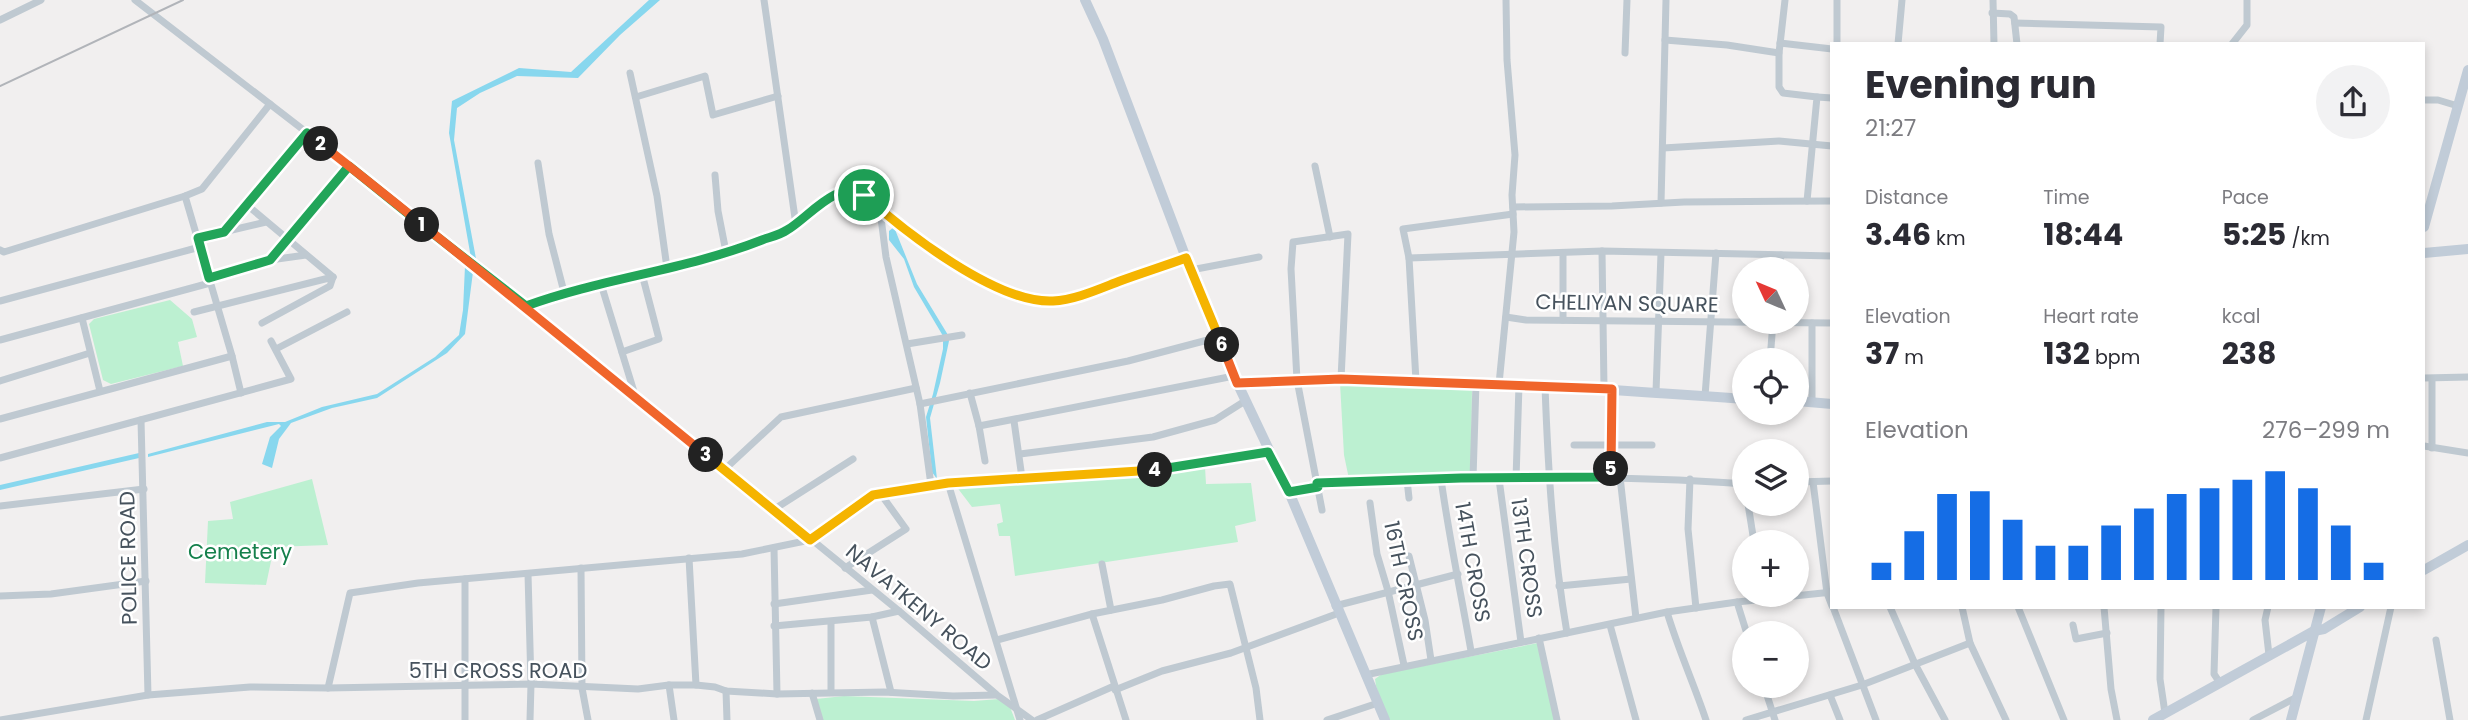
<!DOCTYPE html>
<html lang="en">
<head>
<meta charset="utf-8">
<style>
	:root { --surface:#fff; --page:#f2f2f3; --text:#2b2b33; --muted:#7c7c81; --accent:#156de5 }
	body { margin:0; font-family:Poppins,sans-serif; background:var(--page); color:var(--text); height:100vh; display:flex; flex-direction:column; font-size:26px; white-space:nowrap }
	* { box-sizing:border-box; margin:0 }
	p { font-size:23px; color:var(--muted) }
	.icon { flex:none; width:38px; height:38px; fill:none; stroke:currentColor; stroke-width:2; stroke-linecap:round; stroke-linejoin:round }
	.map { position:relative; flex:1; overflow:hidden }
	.sheet { position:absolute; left:1830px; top:42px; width:595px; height:567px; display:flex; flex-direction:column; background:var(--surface); border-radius:0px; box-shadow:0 4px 10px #0003 }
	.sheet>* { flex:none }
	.needle { width:46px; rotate:314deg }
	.fabs { position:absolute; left:1732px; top:257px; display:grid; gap:14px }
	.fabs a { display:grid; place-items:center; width:77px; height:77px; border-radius:50%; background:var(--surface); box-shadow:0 4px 10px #0003; font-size:35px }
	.pin { position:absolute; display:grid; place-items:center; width:60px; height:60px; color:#fff; margin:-30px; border:4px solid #fff; border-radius:50%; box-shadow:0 2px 7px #0007 }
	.km { position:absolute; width:35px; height:35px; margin:-18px; border-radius:50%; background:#222; color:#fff; font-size:19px; line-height:35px; text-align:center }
	.round { display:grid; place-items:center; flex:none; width:74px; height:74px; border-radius:37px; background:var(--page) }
	.head { display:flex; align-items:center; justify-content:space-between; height:119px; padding:0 35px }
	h1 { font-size:38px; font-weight:700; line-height:52px }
	.stats { display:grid; grid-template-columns:repeat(3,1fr); gap:10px; height:119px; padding:7px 35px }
	.stats div { display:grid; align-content:center }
	.stats b { font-size:30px; font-weight:700 }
	.stats small { font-size:19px; font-weight:400 }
	.stats p { font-size:19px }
	.chart { height:196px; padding:14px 35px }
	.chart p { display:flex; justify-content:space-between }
	.chart svg { width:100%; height:126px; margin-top:7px; stroke:var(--accent); stroke-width:6 }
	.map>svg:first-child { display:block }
</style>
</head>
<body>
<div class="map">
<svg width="2468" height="720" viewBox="0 0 2468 720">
	<rect width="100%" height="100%" fill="#f1efef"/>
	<g fill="#bcf0d1">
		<path d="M170,300L192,319L197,337L178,342L183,366L111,384L103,380L89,324L94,319Z"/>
		<path d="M1340,383L1472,387L1471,476L1349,479L1344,455Z"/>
		<path d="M1205,467L1206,484L1251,483L1256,521L1235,526L1238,542L1015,576L1010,536H999L997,524L1003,522L1000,504L972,507L956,486L1113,478Z"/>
		<path d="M312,479L328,545L274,547L266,585L205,583L208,521L233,519L230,502Z"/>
		<path d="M1538,643L1554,720H1388L1376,686L1375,679L1382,674Z"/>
		<path d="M844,696L974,701L999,699L1010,707L1015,720H821L816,699Z"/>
	</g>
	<g fill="#88d7ee">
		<path d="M649,0H660L620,35L578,78L517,76L480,93L457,108L454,140L477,264L471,258L449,133L452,101L519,68L571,72Z"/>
		<path d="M894,227L917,284L948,335L949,341L940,383L930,418L937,479L932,472L926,417L933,394L943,349V336L914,287L904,259L889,240V231Z"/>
		<path d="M465,266L473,272L465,334L447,353L377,398L332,408L291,423L279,439L272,468L262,464L270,437L281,426L279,424L148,457V454L267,422H285L322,407L377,394L435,357L459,335L463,310Z"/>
		<path d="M139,453V458L0,490V485Z"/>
	</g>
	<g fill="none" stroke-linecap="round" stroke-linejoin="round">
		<g stroke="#bfc9d1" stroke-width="7">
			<path d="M135,0L323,145L477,270L526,306L899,611L997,695L1032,720"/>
			<path d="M764,0L796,225"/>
			<path d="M1993,0L1994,44"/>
			<path d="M1992,13L2010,14L2014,17L2017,44"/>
			<path d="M0,20L41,0"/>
			<path d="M2015,23L2161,27L2160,44"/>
			<path d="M1665,40L1727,45L1779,53L1785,0"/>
			<path d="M1780,43L1832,49"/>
			<path d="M1837,44V0"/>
			<path d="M1898,44L1902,0"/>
			<path d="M2232,44L2247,25V0"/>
			<path d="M1625,53L1627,0"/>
			<path d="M1779,53V87L1783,93L1817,97L1807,201"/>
			<path d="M630,73L657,196L667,268"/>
			<path d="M636,97L705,76L713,115L778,96"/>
			<path d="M1817,97L1832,98"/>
			<path d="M2424,100H2438L2458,106"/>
			<path d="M1663,148L1779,141L1832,146"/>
			<path d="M538,163L549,234L564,292"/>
			<path d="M1315,166L1330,237"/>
			<path d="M715,175L718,211L726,252"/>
			<path d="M185,196L232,356L241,393"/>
			<path d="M1661,203L1666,0"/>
			<path d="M247,205L333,277"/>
			<path d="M1513,207L1612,206L1684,202L1832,201"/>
			<path d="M880,210L886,257L920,404L931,485"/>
			<path d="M224,232L307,133"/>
			<path d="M198,238L266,222"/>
			<path d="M0,250L4,252L185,196L202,189L270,104"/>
			<path d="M1602,251L1604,388"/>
			<path d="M1409,258L1602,251L1832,256"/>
			<path d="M270,260L306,255"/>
			<path d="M1191,270L1259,257"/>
			<path d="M1779,270L1781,255"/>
			<path d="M209,278L270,260L349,166"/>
			<path d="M601,284L635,395"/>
			<path d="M0,301L200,247"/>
			<path d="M526,306C610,276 702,269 784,232C796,226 803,216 813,208C825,198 843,191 858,190C907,227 989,306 1054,301C1074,300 1096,290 1115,283C1139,274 1162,267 1186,258"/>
			<path d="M194,312L333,277"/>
			<path d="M1506,317L1526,320L1832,323"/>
			<path d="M82,318L100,391"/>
			<path d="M1563,320V253"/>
			<path d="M262,323L330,286L333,277"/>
			<path d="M0,340L210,283"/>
			<path d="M907,344L962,335"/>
			<path d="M276,349L347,312"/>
			<path d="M622,352L659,339L642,274"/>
			<path d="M1770,360L1773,322"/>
			<path d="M2424,378L2468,377"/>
			<path d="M2432,379V448"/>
			<path d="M0,381L90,353"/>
			<path d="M1416,381L1409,258L1403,229L1513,214"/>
			<path d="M1499,384L1514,232L1512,195L1515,155L1507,60L1506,0"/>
			<path d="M1545,386C1548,469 1553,551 1567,633"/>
			<path d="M1656,392L1661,253"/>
			<path d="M970,393L979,426L985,461"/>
			<path d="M1705,396L1716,253"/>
			<path d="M1812,402V323"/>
			<path d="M920,404L1128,361L1219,337"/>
			<path d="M0,419L232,356"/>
			<path d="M141,420L148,695"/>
			<path d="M1014,421L1022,478"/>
			<path d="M979,426L1234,376"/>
			<path d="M1574,445H1652"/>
			<path d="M2424,446L2468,453"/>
			<path d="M1020,454L1153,437L1215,420L1245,401"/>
			<path d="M0,458L291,379L271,341"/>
			<path d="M724,470L781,417L916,388"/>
			<path d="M1610,477L1612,389"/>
			<path d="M1620,477L1636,618"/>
			<path d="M1473,478L1476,383"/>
			<path d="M1441,479C1449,537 1461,594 1471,651"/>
			<path d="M1499,479L1521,642"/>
			<path d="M1516,479L1519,385"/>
			<path d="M1690,479L1688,529L1696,608"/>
			<path d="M1407,480L1409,498"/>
			<path d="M1797,482L1832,481"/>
			<path d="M1813,482L1827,593L1832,606"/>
			<path d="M948,483L1020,720"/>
			<path d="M1317,483C1460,478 1603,473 1745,484"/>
			<path d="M1289,492L1318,487"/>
			<path d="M1370,503L1377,554L1388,591L1404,665"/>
			<path d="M1748,504L1754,542"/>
			<path d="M0,506L144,489"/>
			<path d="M773,510L853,459"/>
			<path d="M1322,510L1297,380L1291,269L1293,242L1348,234L1341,379"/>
			<path d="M774,548L777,694"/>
			<path d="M1409,556L1425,620L1431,660"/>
			<path d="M689,558L696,685"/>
			<path d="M1102,564L1111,610"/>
			<path d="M581,568L582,688L588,720"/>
			<path d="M845,568L906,529L880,493"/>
			<path d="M528,574L531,684L530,720"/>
			<path d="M465,579V720"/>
			<path d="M1559,586L1631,579"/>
			<path d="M0,596L51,594L146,581"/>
			<path d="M1737,602L1747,634"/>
			<path d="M774,604L872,590"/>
			<path d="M1335,606L1458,574"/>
			<path d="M1833,607L1876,720"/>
			<path d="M1890,607L1915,664L1945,720"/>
			<path d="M1962,607L1970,643L2006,720"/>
			<path d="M2018,607L2064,720"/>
			<path d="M2104,607L2111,689L2117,720"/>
			<path d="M2161,607L2160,679L2165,713"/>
			<path d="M2216,607L2214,674L2220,683"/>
			<path d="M2268,607L2265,620L2269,655"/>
			<path d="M1667,612C1678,649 1694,684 1706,720"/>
			<path d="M1092,614L1162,600L1214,586L1230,584L1256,688L1260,720"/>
			<path d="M872,617L891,692"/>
			<path d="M831,622V692"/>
			<path d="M1610,625L1636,720"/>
			<path d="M2073,625L2076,639L2107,633"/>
			<path d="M774,626L872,617L899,611"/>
			<path d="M1539,638L1557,720"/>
			<path d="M997,640L1092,614L1126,720"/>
			<path d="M2436,640L2450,720"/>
			<path d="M1365,675L1667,612L1737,602L1832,592"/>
			<path d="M669,685L674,720"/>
			<path d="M1764,686L1775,720"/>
			<path d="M328,688L350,593L418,583L742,554L810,540L873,494L948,483L1167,470L1268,452"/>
			<path d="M1115,690L1162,671L1231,653L1339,613"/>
			<path d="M726,691L727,720"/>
			<path d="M812,693L820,720"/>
			<path d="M1830,695L1840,720"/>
			<path d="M0,720L148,695L250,687L328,688L531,684L638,689L669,685H696L715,687L726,691L777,694L884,692L953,696L996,695"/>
			<path d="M1037,720L1114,686"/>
			<path d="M1327,720L1378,703"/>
			<path d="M1746,720L1862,685L1970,643"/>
			<path d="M2253,720L2297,697"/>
			<path d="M2366,720L2391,607"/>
		</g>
		<g stroke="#c1ccd8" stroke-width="10">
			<path d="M1085,0L1103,39L1186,258L1234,376L1289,492L1385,720"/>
			<path d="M2424,227L2468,70"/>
			<path d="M2424,253L2468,249"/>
			<path d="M1237,383C1406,375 1576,387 1745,399"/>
			<path d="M1797,401L1832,404"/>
			<path d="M2424,570L2468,545"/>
			<path d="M2153,720L2314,631L2324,629L2360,607"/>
			<path d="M2291,720L2321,607"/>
		</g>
		<path stroke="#b1b4b9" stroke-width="2" d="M0,86L183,0"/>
	</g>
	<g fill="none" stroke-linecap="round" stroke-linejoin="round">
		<g stroke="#fff" stroke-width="14">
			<path id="split-1" d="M422,225L526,306C603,278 686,270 762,240C770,237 780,235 787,230C806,220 839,177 864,195"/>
		</g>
		<g stroke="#fff" stroke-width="14">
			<path id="split-2" d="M321,144L307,133L224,232L198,238L209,278L270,260L349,166L422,225"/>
		</g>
		<g stroke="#fff" stroke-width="14">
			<path id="split-3" d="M321,144C451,246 578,351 706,455"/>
		</g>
		<g stroke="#fff" stroke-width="14">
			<path id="split-4" d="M706,455L810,540L873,495L948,483L1155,470"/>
		</g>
		<g stroke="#fff" stroke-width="14">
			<path id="split-5" d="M1155,470L1268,452L1289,492L1318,487L1317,483L1461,478L1610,477L1611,469"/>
		</g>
		<g stroke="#fff" stroke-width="14">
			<path id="split-6" d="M1222,345L1237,383L1341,379L1612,389L1611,469"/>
		</g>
		<g stroke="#fff" stroke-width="14">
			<path id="split-7" d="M864,195C905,232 997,304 1053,301C1075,300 1099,289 1120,281C1142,273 1164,266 1186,258L1222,345"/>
		</g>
		<use href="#split-1" stroke="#22a559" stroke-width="9"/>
		<use href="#split-2" stroke="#22a559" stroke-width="9"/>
		<use href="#split-3" stroke="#f0652b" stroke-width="9"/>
		<use href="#split-4" stroke="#f5b400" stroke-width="9"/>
		<use href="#split-5" stroke="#22a559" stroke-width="9"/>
		<use href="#split-6" stroke="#f0652b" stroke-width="9"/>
		<use href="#split-7" stroke="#f5b400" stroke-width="9"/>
	</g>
	<g text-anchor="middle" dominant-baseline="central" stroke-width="5" stroke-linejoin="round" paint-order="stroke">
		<g font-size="21" fill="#46525d" stroke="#fff">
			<text transform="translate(1627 303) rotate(1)">CHELIYAN SQUARE</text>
			<text transform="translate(128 558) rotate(-91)">POLICE ROAD</text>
			<text transform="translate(1527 558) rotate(82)">13TH CROSS</text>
			<text transform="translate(1473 562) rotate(80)">14TH CROSS</text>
			<text transform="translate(1404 581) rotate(78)">16TH CROSS</text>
			<text transform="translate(919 607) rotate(40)">NAVATKENY ROAD</text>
			<text x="498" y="670">5TH CROSS ROAD</text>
		</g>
		<g font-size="21" fill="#15804c" stroke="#fff">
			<text x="240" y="551">Cemetery</text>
		</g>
	</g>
</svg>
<div class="fabs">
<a><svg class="needle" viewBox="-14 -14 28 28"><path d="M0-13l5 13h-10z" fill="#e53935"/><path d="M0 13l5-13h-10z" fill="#7c7c81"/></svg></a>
<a><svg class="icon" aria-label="locate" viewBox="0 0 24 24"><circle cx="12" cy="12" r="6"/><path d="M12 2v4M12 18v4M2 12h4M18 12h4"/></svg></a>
<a><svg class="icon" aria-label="layers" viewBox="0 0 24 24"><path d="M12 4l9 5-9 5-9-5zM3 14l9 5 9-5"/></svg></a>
<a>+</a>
<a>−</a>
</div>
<div class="pin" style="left:864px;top:195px;background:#1e9e55"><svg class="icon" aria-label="arrive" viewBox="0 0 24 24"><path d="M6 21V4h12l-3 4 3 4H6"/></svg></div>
<b class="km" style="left:422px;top:225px">1</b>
<b class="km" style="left:321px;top:144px">2</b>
<b class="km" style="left:706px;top:455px">3</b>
<b class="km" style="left:1155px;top:470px">4</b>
<b class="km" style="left:1611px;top:469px">5</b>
<b class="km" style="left:1222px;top:345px">6</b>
<section class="sheet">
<div class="head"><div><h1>Evening run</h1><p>21:27</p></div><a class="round"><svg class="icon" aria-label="share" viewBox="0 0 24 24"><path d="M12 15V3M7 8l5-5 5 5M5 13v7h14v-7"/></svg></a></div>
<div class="stats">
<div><p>Distance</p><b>3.46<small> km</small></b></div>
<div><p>Time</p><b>18:44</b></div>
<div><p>Pace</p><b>5:25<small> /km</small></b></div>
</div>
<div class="stats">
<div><p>Elevation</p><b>37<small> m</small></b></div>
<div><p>Heart rate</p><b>132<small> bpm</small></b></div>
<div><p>kcal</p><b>238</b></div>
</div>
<div class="chart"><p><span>Elevation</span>276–299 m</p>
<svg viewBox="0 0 160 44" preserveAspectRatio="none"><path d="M5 44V38M15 44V27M25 44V14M35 44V13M45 44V23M55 44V32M65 44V32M75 44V25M85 44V19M95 44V14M105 44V12M115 44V9M125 44V6M135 44V12M145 44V25M155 44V38"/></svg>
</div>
</section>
</div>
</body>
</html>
